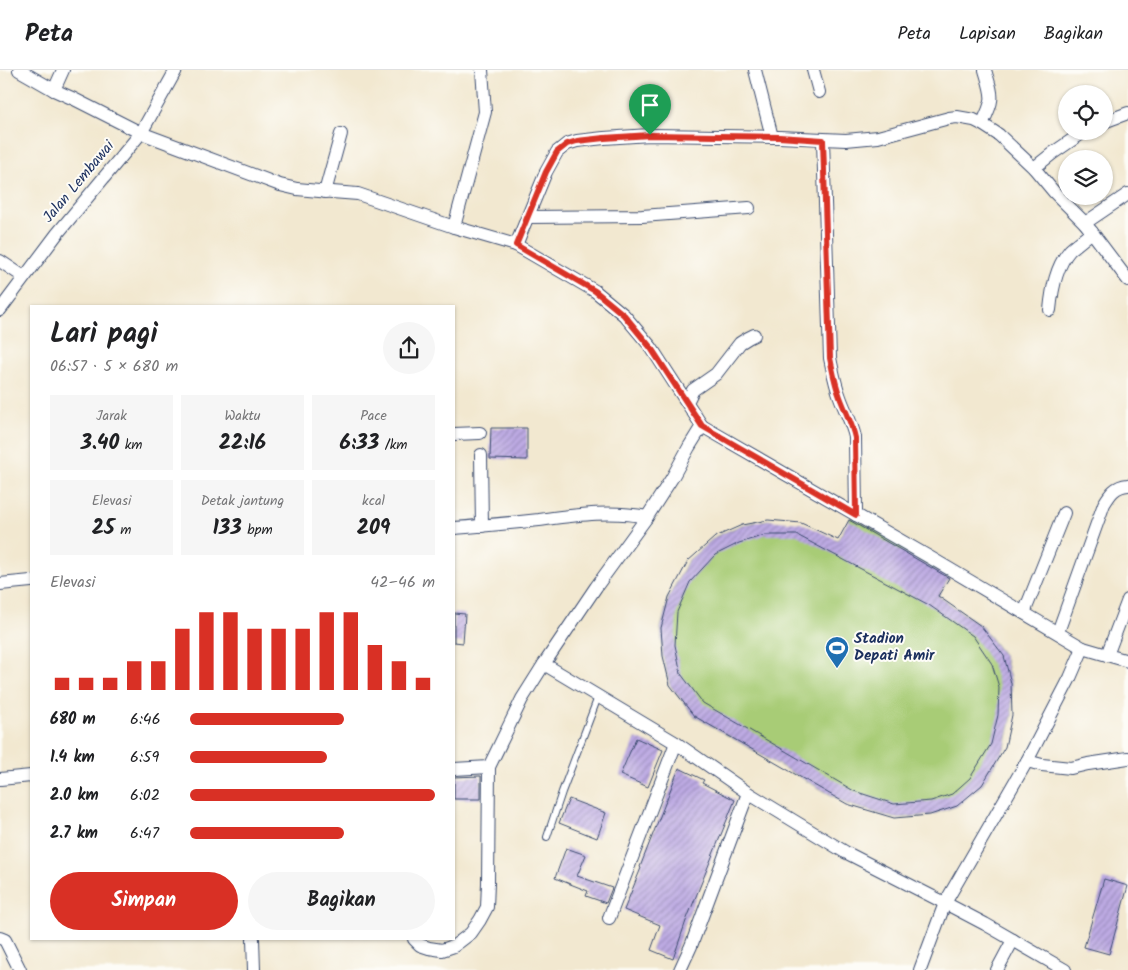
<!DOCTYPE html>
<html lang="id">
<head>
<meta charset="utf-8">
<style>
	:root { --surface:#fff; --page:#f6f6f6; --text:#202124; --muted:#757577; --line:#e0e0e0; --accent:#d93025 }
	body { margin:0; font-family:Kalam,sans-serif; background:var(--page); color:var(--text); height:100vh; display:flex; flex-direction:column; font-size:19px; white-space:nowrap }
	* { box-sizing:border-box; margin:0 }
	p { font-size:16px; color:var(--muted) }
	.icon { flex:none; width:28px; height:28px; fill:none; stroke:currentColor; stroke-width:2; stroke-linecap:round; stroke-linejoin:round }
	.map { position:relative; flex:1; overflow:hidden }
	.details { position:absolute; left:30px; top:235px; width:425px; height:635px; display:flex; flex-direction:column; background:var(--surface); border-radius:0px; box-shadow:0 1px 4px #0004 }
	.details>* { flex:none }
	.tools { position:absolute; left:1058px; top:15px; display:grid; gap:10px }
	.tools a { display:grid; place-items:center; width:55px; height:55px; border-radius:50%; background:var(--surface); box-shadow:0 1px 4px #0004; font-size:25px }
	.pin { position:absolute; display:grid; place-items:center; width:42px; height:42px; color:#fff; margin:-51px -21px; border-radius:50% 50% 50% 0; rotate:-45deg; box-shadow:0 0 5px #0007 }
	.pin .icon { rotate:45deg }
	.round { display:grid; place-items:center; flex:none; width:52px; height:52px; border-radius:26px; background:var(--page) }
	.headline { display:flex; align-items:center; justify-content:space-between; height:85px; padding:0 20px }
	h1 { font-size:28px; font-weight:800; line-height:38px }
	.stats { display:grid; grid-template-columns:repeat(3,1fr); gap:8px; height:85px; padding:5px 20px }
	.stats div { display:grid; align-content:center; border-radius:0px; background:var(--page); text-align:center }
	.stats b { font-size:21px; font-weight:800 }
	.stats small { font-size:14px; font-weight:400 }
	.stats p { font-size:14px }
	.chart { height:140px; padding:10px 20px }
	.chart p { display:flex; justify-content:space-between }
	.chart svg { width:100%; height:90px; margin-top:5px; stroke:var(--accent); stroke-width:6 }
	.cta { display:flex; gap:10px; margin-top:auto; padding:10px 20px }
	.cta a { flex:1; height:58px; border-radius:30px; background:var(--accent); color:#fff; font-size:20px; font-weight:800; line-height:58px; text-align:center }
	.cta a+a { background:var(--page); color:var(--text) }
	ul { padding:0 20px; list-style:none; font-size:16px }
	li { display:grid; grid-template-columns:80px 60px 1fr; align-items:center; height:38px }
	li i { height:12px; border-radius:6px; background:var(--accent) }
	header { display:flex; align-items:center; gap:30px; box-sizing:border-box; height:70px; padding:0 25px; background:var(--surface); border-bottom:1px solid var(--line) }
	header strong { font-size:24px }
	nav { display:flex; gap:28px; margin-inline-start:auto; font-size:18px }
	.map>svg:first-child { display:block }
</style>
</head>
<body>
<header>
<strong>Peta</strong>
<nav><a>Peta</a><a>Lapisan</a><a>Bagikan</a></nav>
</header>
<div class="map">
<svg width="1128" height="900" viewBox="0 0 1128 900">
	<defs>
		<pattern id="building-hatch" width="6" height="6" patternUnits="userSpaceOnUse" patternTransform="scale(1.25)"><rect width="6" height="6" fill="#bdaae3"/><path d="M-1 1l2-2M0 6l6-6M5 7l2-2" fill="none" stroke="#998bbb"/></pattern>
	</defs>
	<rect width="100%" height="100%" fill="#fdfcf7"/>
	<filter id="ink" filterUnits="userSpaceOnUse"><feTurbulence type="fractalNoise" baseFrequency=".02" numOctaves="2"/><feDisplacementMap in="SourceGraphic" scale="10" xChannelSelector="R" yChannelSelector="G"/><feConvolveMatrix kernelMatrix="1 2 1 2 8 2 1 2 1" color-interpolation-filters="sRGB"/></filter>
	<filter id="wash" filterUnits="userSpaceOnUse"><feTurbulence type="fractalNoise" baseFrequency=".0096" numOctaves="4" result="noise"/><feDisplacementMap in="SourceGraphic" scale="20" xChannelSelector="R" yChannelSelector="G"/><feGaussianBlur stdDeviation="1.12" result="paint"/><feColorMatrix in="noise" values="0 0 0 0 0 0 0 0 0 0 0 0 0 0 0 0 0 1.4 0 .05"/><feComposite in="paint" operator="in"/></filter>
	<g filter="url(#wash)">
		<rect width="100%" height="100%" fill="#f2e8d0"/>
		<path fill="#a8cc76" stroke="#627e6a" d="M852,446L951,504L938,526L981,556L1004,586L1011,613L1012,645L1005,677L982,715L957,736L930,745L894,748L847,734L694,646L670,615L663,586L661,558L669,527L688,491L715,467L742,455L768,450L838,470Z"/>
		<g id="blocks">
			<g fill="url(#building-hatch)" fill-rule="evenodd">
				<path d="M491,358H527V390L490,389Z"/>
				<path d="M768,450L801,453L838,470L849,450L949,508L938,526L981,556L1004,586L1011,613L1012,645L1005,677L982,715L957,736L930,745L894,748L847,734L694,646L670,615L663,586L661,558L669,527L688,491L715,467L742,455ZM765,465H797L929,535L973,566L992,594L999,617L998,645L991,674L970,708L952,724L931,731L894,734L854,721L703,633L681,604L675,575L677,542L690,512L715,485L739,473Z"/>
				<path d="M454,543L465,544L463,573L454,572Z"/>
				<path d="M636,668L663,680L648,717L620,705Z"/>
				<path d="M679,698L704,710L702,713L735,730L686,851L673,889L651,880L660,855L624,840L641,798L640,797Z"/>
				<path d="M481,706V729H454V707Z"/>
				<path d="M569,729L606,743L597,768L559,753Z"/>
				<path d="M566,778L586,785L577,806L612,818L606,833L586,826L588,821L555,808Z"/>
				<path d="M1104,809L1128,816L1109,884L1084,877Z"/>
			</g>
		</g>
	</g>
	<g filter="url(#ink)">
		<use href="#blocks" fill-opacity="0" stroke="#3b4b6f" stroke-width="1"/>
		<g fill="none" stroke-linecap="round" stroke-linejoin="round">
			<g stroke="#3b4b6f" stroke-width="8">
				<path id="lane" d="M547,767L562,722L598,627"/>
			</g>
			<g stroke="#3b4b6f" stroke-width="14">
				<g id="street">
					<path d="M19,0L54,20L74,29L141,63L280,115L297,119L319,121L358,124L454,157L516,175L595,221L624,245L651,277L702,356"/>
					<path d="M755,0L772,67"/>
					<path d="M813,0L819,22"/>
					<path d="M54,20L63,0"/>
					<path d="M1104,52L1128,43"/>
					<path d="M982,54C995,28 993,27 985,0"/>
					<path d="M823,70L830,288C833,302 835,314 840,327C845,341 852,353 855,367L856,445"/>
					<path d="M1034,98L1053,83L1085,61"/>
					<path d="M325,122L341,64"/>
					<path d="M528,147L642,146L749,138"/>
					<path d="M1085,153L1128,124"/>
					<path d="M454,157L485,42L482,0"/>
					<path d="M516,175L546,102L557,82L567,74L577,71L604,68L650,65L779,67L846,70L878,67L949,48L957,47L974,50L982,54L999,65L1034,98L1054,122L1085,153L1128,210"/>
					<path d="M0,191L24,207"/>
					<path d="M0,240L57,164L141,63L176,0"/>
					<path d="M1050,240C1052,219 1056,196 1070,180C1077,174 1085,168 1092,162"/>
					<path d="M687,332L693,320L716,304L740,273L748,268L754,265"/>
					<path d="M454,364L480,363"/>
					<path d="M481,385L482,456"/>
					<path d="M647,447L596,517L544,594L676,673L748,723L845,782L945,833L920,900"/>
					<path d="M454,458C482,456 511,453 539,450C577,445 610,440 647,447L672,408L689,377L702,356L931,488L1083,578L1070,608L1027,691L945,833L985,854L1065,900"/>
					<path d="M0,514L31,511"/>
					<path d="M1128,530L1107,585L1128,591"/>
					<path d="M1024,543L1064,443"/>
					<path d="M1058,562L1104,434C1110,424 1115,416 1128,415"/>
					<path d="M1083,578L1107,585"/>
					<path d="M1027,691L1042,695L1071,698L1088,694L1128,688"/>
					<path d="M454,699L489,697"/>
					<path d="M0,709L31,706"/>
					<path d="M609,848L676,673"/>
					<path d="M0,868L5,870L20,900"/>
					<path d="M253,869L254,900"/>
					<path d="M414,869L420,875L429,878L442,880L454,876L471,863L480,850L487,837L488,813L489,697L522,629L544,594"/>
					<path d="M680,900L691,876L748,723"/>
					<path d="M997,900L1013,870"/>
				</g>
			</g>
			<use href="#lane" stroke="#fff" stroke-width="6"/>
			<use href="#street" stroke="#fff" stroke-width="12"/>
		</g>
	</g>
	<g fill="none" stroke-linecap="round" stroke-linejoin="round" filter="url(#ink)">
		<g stroke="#fff" stroke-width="10">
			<path id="route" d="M650,65L779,67L823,70L830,288C833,302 835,314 840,327C845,341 852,353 855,368L856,445L702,356L651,278L624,245L595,221L516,175L546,102L557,82L567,74L577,71L604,68Z"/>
		</g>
		<use href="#route" stroke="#d93025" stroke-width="6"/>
	</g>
	<defs>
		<g id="stadium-pin" transform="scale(1.25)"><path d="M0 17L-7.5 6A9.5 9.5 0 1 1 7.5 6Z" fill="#1f6fb2" stroke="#fdfcf7"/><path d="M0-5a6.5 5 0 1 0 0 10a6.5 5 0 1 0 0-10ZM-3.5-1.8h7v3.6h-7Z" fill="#fff"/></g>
	</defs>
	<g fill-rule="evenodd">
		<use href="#stadium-pin" x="837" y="578"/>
	</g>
	<g text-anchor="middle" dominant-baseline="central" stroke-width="4" stroke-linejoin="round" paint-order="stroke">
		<g font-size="15" fill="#1b2f5e" stroke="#fdfcf7">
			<text transform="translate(79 112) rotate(-50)">Jalan Lembawai</text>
		</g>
		<g font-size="15" font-weight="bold" fill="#1b2f5e" stroke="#fdfcf7" text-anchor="start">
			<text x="854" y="569">Stadion<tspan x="854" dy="17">Depati Amir</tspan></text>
		</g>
	</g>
</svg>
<div class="tools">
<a><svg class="icon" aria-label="locate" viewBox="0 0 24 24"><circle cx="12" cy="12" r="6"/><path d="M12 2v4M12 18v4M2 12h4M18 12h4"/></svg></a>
<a><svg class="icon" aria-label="layers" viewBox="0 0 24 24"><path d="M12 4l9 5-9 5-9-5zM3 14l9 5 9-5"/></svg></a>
</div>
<div class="pin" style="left:650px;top:65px;background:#1e9e55"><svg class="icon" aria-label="arrive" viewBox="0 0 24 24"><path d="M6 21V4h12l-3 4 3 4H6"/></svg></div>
<section class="details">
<div class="headline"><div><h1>Lari pagi</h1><p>06:57 · 5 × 680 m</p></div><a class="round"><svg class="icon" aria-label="share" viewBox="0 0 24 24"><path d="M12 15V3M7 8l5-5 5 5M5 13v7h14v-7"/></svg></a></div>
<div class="stats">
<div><p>Jarak</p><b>3.40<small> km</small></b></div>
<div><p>Waktu</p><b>22:16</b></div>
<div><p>Pace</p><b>6:33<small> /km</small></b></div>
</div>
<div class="stats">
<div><p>Elevasi</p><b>25<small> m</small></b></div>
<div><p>Detak jantung</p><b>133<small> bpm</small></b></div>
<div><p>kcal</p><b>209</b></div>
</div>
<div class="chart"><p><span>Elevasi</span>42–46 m</p>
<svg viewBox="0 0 160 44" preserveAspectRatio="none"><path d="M5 44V38M15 44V38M25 44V38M35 44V30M45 44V30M55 44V14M65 44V6M75 44V6M85 44V14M95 44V14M105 44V14M115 44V6M125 44V6M135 44V22M145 44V30M155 44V38"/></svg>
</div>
<ul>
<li><b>680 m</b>6:46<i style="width:63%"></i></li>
<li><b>1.4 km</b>6:59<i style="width:56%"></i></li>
<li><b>2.0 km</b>6:02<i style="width:100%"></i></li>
<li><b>2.7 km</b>6:47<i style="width:63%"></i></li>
</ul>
<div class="cta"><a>Simpan</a><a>Bagikan</a></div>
</section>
</div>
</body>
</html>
